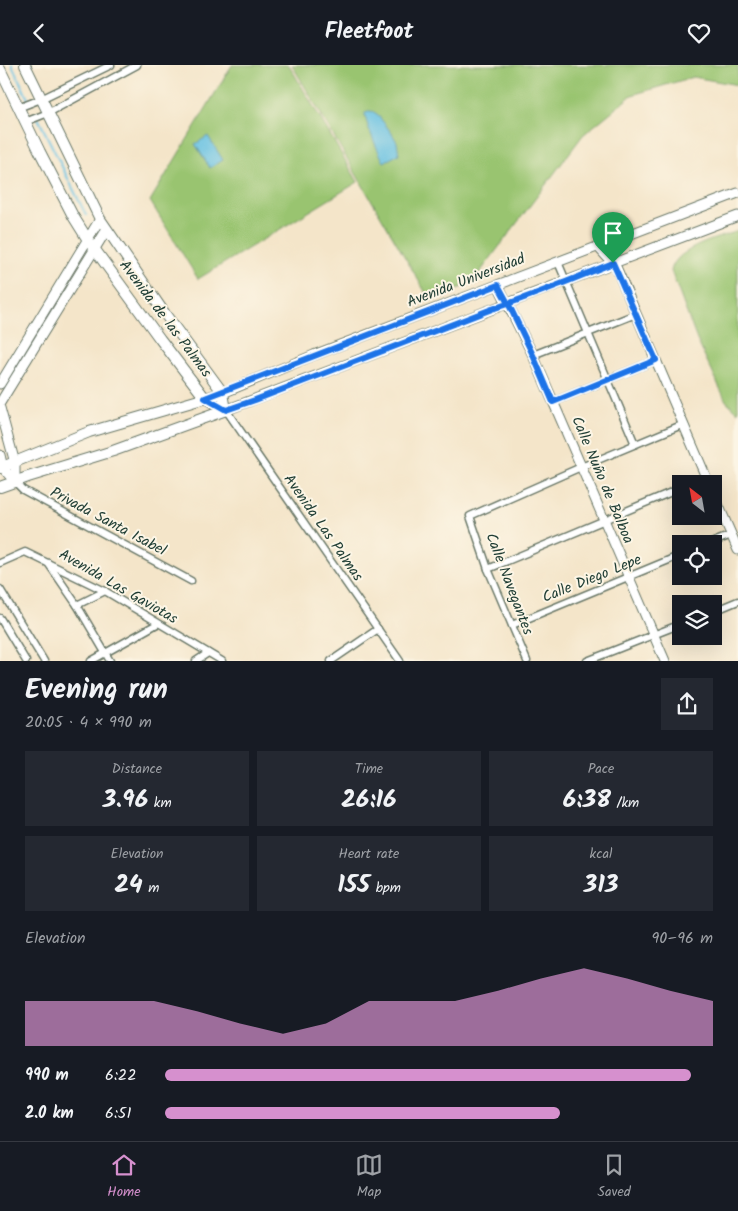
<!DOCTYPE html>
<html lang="en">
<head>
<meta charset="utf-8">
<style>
	:root { --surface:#171b24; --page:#242831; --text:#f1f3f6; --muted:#9ea1a6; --line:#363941; --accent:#d690ce }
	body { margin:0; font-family:Kalam,sans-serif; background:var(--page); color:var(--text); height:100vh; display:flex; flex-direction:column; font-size:19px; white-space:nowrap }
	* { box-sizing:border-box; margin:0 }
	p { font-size:16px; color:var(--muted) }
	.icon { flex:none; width:28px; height:28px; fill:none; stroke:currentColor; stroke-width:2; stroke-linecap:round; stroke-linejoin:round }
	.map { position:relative; height:596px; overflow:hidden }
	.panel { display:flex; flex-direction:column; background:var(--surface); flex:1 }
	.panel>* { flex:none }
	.needle { width:32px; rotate:329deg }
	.buttons { position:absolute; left:672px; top:410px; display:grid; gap:10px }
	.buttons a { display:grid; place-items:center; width:50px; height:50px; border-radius:0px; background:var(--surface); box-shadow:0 5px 20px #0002; font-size:25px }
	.pin { position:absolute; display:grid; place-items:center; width:42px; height:42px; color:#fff; margin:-51px -21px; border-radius:50% 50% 50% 0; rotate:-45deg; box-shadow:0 0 5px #0007 }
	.pin .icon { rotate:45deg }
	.round { display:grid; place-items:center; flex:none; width:52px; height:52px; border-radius:0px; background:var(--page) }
	.head { display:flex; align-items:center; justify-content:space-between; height:85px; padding:0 25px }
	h1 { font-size:28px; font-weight:800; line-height:38px }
	.figures { display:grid; grid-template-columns:repeat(3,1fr); gap:8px; height:85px; padding:5px 25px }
	.figures div { display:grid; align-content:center; border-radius:0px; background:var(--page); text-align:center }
	.figures b { font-size:25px; font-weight:800 }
	.figures small { font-size:14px; font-weight:400 }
	.figures p { font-size:14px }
	.chart { height:140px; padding:10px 25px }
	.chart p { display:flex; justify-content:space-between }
	.chart svg { width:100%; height:90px; margin-top:5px; fill:var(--accent); opacity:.7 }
	ul { padding:0 25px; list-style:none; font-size:16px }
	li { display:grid; grid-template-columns:80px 60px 1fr; align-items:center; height:38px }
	li i { height:12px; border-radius:6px; background:var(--accent) }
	header { display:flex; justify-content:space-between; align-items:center; height:65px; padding:0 25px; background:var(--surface); font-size:22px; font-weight:800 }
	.dock { display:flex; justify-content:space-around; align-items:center; height:70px; border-top:1px solid var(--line); background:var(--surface); font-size:14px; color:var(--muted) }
	.dock a { display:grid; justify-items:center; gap:2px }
	.dock .selected { color:var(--accent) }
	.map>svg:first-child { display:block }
</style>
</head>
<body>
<header><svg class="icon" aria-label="back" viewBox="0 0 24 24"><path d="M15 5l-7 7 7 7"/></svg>Fleetfoot<svg class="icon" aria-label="heart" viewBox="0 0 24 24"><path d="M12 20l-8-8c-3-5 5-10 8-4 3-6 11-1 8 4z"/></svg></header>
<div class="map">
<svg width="738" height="596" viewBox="0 0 738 596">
	<rect width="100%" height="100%" fill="#fcf5e5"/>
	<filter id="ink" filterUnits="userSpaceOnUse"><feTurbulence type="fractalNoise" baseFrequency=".02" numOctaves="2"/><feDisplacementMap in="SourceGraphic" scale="10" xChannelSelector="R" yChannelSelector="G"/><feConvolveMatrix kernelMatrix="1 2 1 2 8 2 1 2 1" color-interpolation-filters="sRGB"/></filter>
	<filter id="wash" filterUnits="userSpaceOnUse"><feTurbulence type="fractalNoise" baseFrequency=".0096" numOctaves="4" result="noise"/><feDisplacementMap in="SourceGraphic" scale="20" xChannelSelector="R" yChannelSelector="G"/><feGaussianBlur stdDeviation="1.12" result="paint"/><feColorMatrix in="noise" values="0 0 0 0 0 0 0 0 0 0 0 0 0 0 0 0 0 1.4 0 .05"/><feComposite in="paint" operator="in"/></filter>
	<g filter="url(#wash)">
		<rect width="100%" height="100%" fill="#f4e5c9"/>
		<g fill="#99c470" stroke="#5c8052">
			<path d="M232,0H289L358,117L198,214L150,136Z"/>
			<path d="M292,0H738V20L693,12L632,30L583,70L472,218L430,235Z"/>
			<path d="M738,166V347L726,336L697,275L671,206C675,183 719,173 738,166Z"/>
		</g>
		<g fill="#64c0e2" stroke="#427e8b">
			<path d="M372,46L377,49L391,67L397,77L399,89L384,97C380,91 364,55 365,48Z"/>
			<path d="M208,71L223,95L210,103L195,79Z"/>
		</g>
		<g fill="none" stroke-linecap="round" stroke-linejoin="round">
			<g stroke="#64c0e2" stroke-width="2.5">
				<path d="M12,0L29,36"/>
				<path d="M38,53L86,150"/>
			</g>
		</g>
	</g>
	<g filter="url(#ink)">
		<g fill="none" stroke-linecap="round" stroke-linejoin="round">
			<g stroke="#6a7868" stroke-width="9">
				<g id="minor">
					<path d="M18,43L41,34L111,0"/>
					<path d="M25,57L48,48L137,0"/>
					<path d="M558,197L635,379"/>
					<path d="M533,290L636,249"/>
					<path d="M553,337L656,295"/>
					<path d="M226,345L400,596"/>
					<path d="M15,417L23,425L191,516"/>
					<path d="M691,419L706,413"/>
					<path d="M709,479L731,470"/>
					<path d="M0,498L25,487L105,526L222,596"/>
					<path d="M48,498L77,540L110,596"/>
					<path d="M488,504L681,423"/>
					<path d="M0,524L44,596"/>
					<path d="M77,540L105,526"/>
					<path d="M714,546L738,536"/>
					<path d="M0,553L26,596"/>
					<path d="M512,560L681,490"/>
					<path d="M91,596L157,559"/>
					<path d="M196,596L208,588"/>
					<path d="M331,596L378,564"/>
					<path d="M527,596L488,504L470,451L581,402L684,359"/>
					<path d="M587,596L681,559"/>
				</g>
			</g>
			<g stroke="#6a7868" stroke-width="11">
				<g id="tertiary">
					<path d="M0,319L100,154"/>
					<path d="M0,338L107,164"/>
					<path d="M0,343L15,398V417"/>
					<path d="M0,390L3,403L15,417"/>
				</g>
			</g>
			<g stroke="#6a7868" stroke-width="11">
				<g id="secondary">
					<path d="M598,182L616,202L709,419"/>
					<path d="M498,220L533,290L665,596"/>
					<path d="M223,328L314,290L738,128"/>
					<path d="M226,345L738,151"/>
					<path d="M714,430L738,485"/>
				</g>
			</g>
			<g stroke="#6a7868" stroke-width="12">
				<g id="primary">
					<path d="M25,0L100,154L165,249L223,328L226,345"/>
					<path d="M0,4L40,87L73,151L88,175L160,274L205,333L226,345"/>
					<path d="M0,403L89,367L223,328"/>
					<path d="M0,422L28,412L113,386L226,345"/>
				</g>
			</g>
			<use href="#minor" stroke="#fff" stroke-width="6"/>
			<use href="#tertiary" stroke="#fff" stroke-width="9"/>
			<use href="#secondary" stroke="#fff" stroke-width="9"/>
			<use href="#primary" stroke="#fff" stroke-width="10"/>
		</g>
	</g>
	<g fill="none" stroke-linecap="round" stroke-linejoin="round" filter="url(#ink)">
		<g stroke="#fff" stroke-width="10">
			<path id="route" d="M613,198C573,214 533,231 492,244L255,335L226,345L205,333L498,220L510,242L533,290L553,337L656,295L613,198"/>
		</g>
		<use href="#route" stroke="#1a73e8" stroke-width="6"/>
	</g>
	<g text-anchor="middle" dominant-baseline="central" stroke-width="4" stroke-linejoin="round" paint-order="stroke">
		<g font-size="15" fill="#1f3d34" stroke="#fcf5e5">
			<text transform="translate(466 216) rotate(-21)">Avenida Universidad</text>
			<text transform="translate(165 254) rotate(53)">Avenida de las Palmas</text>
			<text transform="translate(602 415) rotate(67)">Calle Nuño de Balboa</text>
			<text transform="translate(108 457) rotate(28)">Privada Santa Isabel</text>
			<text transform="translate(323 463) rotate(55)">Avenida Las Palmas</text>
			<text transform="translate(592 514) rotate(-22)">Calle Diego Lepe</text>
			<text transform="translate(509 519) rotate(69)">Calle Navegantes</text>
			<text transform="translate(118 522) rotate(30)">Avenida Las Gaviotas</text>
		</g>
	</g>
</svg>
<div class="buttons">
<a><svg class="needle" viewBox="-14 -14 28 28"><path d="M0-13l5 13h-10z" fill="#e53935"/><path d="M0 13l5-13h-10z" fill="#9ea1a6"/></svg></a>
<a><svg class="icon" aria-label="locate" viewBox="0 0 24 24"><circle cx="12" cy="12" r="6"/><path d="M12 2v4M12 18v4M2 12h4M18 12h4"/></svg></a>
<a><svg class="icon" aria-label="layers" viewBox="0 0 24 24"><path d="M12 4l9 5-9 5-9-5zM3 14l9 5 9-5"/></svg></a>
</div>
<div class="pin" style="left:613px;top:198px;background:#1e9e55"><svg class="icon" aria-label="arrive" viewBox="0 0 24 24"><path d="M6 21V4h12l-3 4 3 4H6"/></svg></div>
</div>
<section class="panel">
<div class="head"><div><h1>Evening run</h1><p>20:05 · 4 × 990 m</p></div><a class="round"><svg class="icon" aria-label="share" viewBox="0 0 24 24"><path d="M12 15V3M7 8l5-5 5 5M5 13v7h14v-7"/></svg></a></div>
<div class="figures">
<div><p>Distance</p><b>3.96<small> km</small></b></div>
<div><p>Time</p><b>26:16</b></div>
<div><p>Pace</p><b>6:38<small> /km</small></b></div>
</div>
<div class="figures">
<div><p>Elevation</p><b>24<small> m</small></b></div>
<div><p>Heart rate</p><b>155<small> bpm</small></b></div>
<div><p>kcal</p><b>313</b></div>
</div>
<div class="chart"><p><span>Elevation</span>90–96 m</p>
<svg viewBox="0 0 160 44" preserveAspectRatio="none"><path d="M0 44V22L10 22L20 22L30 22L40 27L50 33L60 38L70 33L80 22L90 22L100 22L110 17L120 11L130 6L140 11L150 17L160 22V44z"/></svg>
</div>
<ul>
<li><b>990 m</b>6:22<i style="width:96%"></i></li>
<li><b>2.0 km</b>6:51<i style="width:72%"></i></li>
</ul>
</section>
<nav class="dock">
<a class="selected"><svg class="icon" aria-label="home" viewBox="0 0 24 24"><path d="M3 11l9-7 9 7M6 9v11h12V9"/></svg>Home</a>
<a><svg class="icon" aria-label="map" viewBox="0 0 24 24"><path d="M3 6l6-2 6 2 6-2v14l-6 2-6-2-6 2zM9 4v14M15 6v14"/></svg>Map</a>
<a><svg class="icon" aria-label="saved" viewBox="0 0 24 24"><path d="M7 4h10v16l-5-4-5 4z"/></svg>Saved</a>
</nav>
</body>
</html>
